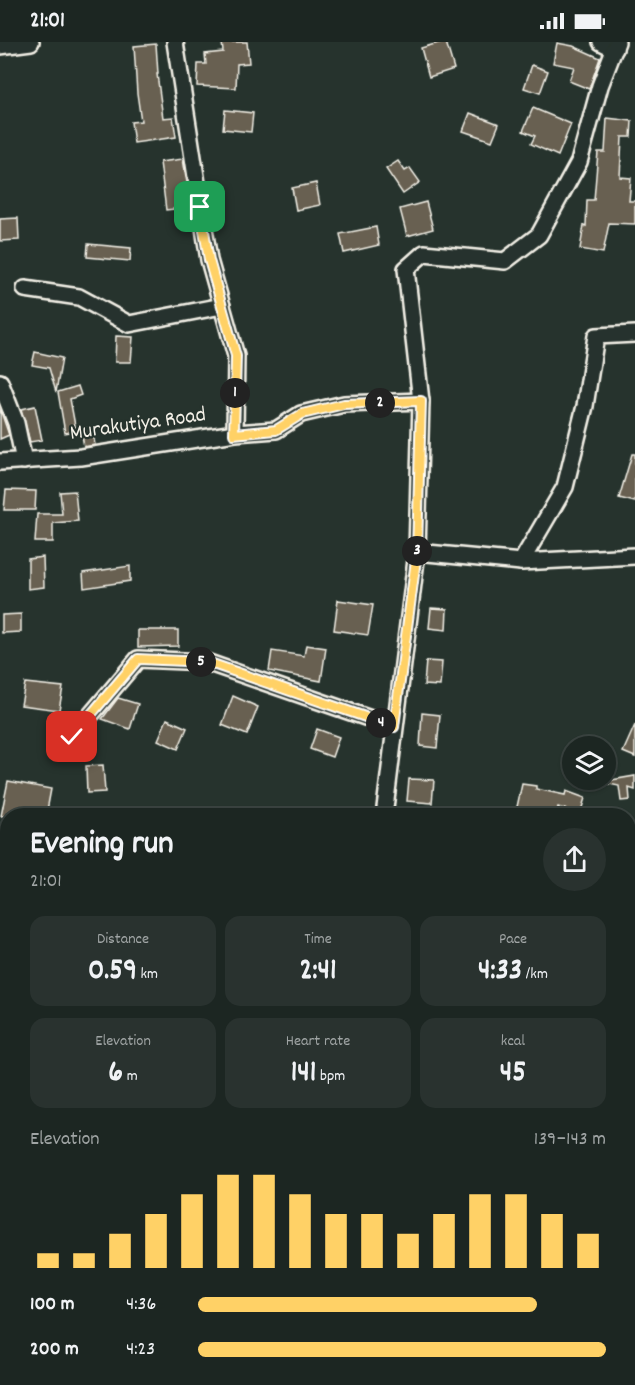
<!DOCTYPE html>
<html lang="en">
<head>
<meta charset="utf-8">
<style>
	:root { --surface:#1c2622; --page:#29322f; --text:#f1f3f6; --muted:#a0a5a5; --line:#3a4340; --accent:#ffd166 }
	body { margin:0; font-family:Dekko,sans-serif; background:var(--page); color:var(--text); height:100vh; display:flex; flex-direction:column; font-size:22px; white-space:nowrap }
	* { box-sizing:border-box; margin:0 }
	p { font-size:20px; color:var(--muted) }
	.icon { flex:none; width:33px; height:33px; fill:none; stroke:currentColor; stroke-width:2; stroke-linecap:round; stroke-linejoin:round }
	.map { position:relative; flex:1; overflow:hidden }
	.side { position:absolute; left:0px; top:766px; width:636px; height:578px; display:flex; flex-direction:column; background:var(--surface); border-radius:24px 24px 0 0; box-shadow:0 2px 4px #0004,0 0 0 2px var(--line) }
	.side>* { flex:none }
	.buttons { position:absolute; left:562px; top:694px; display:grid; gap:12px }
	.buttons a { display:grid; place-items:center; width:54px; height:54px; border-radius:50%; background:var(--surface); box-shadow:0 2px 4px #0004,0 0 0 2px var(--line); font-size:30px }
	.pin { position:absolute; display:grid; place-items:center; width:51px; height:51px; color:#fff; margin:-26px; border-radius:12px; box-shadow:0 3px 9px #0006 }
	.km { position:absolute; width:30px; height:30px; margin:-15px; border-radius:50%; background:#222; color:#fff; font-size:16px; line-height:30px; text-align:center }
	.round { display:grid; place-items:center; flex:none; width:63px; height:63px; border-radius:32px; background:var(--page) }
	.summary { display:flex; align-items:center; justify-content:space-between; height:102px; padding:0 30px }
	h1 { font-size:33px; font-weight:700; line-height:45px }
	.figures { display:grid; grid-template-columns:repeat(3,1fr); gap:9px; height:102px; padding:6px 30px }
	.figures div { display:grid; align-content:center; border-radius:15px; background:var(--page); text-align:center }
	.figures b { font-size:30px; font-weight:700 }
	.figures small { font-size:16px; font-weight:400 }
	.figures p { font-size:16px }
	.chart { height:168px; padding:12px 30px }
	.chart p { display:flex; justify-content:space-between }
	.chart svg { width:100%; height:108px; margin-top:6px; stroke:var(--accent); stroke-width:6 }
	ul { padding:0 30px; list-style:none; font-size:20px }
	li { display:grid; grid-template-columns:96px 72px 1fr; align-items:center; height:45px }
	li i { height:15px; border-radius:8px; background:var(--accent) }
	.status { display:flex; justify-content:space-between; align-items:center; height:42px; padding:0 30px; background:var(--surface); direction:ltr }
	.status svg { height:16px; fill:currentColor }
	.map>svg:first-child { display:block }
</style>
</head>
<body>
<div class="status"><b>21:01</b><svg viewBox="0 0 49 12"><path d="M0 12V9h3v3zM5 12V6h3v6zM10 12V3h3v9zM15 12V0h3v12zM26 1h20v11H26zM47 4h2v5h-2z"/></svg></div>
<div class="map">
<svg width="635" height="1343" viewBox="0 0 635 1343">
	<rect width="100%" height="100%" fill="#26332d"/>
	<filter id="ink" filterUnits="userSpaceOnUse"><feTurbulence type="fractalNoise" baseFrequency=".0167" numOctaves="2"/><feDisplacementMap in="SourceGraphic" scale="12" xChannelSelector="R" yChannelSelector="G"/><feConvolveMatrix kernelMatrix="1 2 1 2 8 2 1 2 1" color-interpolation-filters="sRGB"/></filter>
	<g filter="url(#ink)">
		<path fill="#5b7357" stroke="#a8b2a0" stroke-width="1.5" d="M635,1241V1343H44L54,1336H628L629,1242Z"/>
		<g fill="#686151" stroke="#f4f1e8" stroke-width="1.5">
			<path d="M222,0H247L249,21L237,22L236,46L197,44L198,22H206L205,12L223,10Z"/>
			<path d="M442,0H446L454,27L429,35L421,6Z"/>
			<path d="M557,1L573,4L600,16L589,47L569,39L574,25L553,21Z"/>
			<path d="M156,2L158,32H157L163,76L173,75L176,95L134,101L131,80L141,79L137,51L134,4Z"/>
			<path d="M532,23L548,29L540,51L524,46Z"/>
			<path d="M533,66L571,82L558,114L531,102L535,94L523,89Z"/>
			<path d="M225,68L253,71L251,90L223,87Z"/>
			<path d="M470,71L499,82L492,99L463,89Z"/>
			<path d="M607,76L632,79L631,95H622L620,135L631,136L629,159H635V182L609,181L603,211L580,207L584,183L586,184L587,158H594L598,110H605Z"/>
			<path d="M183,117L191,165L166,168L160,120Z"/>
			<path d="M398,119L405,129L410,126L420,140L403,152L386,127Z"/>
			<path d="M316,141L320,163L296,168L292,146Z"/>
			<path d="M426,160L433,187L407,194L400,167Z"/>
			<path d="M18,176L19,198L0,199V177Z"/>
			<path d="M376,185L379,203L344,211L340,192Z"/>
			<path d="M88,202L131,206L130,219L87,215Z"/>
			<path d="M116,294L133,295L131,320H115Z"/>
			<path d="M35,310L62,316L56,350L49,326L32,323Z"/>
			<path d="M78,344L81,353L70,357L76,389L65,391L58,350Z"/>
			<path d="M35,364L42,398L30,400L21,367Z"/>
			<path d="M0,367L9,393L0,397Z"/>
			<path d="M92,385L95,403L84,405L81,387Z"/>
			<path d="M632,412H635V460L619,456Z"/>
			<path d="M6,448L36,449L35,468H4Z"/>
			<path d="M75,449L78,479L53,481V500H35L37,472H62L60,450Z"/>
			<path d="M43,515L44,545L28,547V517Z"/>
			<path d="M130,524V539L84,546L83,531Z"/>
			<path d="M338,558L373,563L368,593L334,588Z"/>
			<path d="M431,566L447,567L446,588L429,586Z"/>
			<path d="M21,572V590L2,591V573Z"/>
			<path d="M138,588H178V604L138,605Z"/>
			<path d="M306,603L326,606L321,639L269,629L272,609L304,614Z"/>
			<path d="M426,619L442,620L440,644L424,643Z"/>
			<path d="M25,641L63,645L59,668L21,663Z"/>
			<path d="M233,654L258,665L247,693L222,683Z"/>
			<path d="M118,656L138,662L130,687L102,677Z"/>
			<path d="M422,671L440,673L437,706L420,704Z"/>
			<path d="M167,677L187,686L178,707L158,698Z"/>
			<path d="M635,683V715L623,710Z"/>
			<path d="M317,687L339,695L332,715L310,707Z"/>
			<path d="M103,723L105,750L87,751L86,724Z"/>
			<path d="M635,734V748L629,746L630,758L621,759L619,744L600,740Z"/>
			<path d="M409,737L434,738L432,761L407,759Z"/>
			<path d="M8,739L51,747L46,774H1Z"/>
			<path d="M522,742L536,744V747L565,753L566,749L585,756L580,772L558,765L556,774H515Z"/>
		</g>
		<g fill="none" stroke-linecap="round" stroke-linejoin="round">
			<g stroke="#f4f1e8" stroke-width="20">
				<g id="minor">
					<path d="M175,0L209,218L236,314L235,391"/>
					<path d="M601,0L615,7"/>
					<path d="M0,4L31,0"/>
					<path d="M25,247L79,255L129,282L222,264"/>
					<path d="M0,340L16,381L24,419"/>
					<path d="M0,420L81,415L235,391L276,388L301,372L344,362L421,359"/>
					<path d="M417,510L521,520L635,514"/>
					<path d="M521,520L565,445L585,364L596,294L635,292"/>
					<path d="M72,695L138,617L206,620L394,685"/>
					<path d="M384,774L417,510L421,359L406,227L424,211L505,219L539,193L579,120L600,44L617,0"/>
					<path d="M0,830L8,831"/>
					<path d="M0,1065H8"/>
					<path d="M628,1195L635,1206"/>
				</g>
			</g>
			<use href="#minor" stroke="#26332d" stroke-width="15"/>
		</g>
	</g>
	<g fill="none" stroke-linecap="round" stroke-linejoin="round" filter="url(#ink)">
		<g stroke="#fff" stroke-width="12">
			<path id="route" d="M72,695L138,617L207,620L394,685L417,510L421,359L344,362L302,372L276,388L234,392L236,314L209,218L200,165"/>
		</g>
		<use href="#route" stroke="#ffd166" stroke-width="8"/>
	</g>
	<g text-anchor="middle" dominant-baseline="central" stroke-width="4.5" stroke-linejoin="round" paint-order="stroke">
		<g font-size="22" fill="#f4f1e8" stroke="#26332d">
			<text transform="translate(138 383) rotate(-8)">Murakutiya Road</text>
		</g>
	</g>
</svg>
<div class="buttons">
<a><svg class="icon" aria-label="layers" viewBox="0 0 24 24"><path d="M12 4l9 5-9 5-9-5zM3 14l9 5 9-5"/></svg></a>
</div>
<div class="pin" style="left:200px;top:165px;background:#1e9e55"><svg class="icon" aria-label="arrive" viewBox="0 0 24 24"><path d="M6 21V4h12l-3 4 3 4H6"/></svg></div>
<div class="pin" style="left:72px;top:695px;background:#d93025"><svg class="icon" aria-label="check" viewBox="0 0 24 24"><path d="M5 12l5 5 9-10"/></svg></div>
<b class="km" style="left:235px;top:351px">1</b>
<b class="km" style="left:380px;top:361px">2</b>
<b class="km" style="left:417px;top:509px">3</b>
<b class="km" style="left:381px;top:681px">4</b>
<b class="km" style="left:201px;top:620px">5</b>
<section class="side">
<div class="summary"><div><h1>Evening run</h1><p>21:01</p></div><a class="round"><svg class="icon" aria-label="share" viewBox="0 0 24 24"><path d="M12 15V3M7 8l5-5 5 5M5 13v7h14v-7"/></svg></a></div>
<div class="figures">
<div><p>Distance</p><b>0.59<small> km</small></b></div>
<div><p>Time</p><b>2:41</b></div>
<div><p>Pace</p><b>4:33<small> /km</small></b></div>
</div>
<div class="figures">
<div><p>Elevation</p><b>6<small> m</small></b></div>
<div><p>Heart rate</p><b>141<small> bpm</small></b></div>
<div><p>kcal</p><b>45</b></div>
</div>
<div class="chart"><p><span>Elevation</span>139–143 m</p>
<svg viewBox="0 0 160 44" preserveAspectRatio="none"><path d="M5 44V38M15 44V38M25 44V30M35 44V22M45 44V14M55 44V6M65 44V6M75 44V14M85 44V22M95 44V22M105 44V30M115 44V22M125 44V14M135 44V14M145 44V22M155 44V30"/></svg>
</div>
<ul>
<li><b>100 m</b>4:36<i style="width:83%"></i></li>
<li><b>200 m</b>4:23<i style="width:100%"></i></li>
</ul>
</section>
</div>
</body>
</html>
